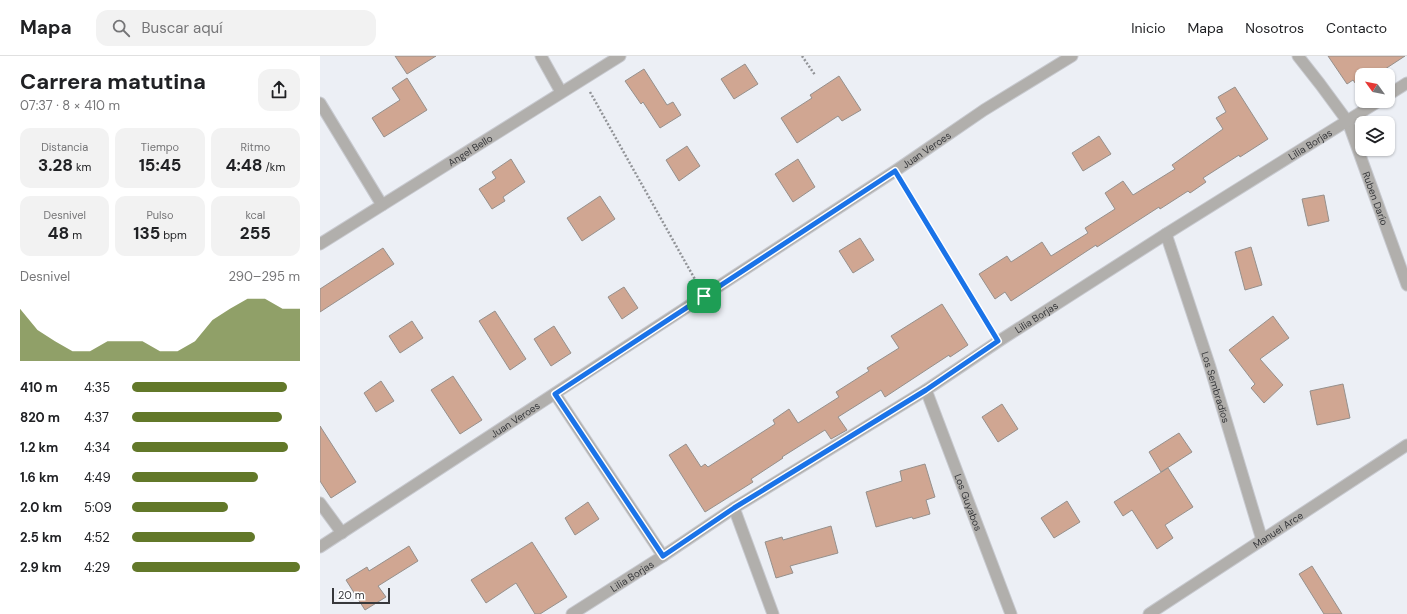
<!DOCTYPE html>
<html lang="es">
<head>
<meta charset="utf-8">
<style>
	:root { --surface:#fff; --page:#f2f2f2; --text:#202124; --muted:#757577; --line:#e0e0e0; --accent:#627829 }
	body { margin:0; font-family:"DM Sans",sans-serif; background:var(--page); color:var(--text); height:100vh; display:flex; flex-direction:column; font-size:15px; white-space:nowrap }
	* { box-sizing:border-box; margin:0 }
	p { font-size:13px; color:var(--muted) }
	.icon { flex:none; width:22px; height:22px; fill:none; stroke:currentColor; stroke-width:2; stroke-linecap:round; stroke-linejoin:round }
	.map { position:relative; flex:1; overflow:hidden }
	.panel { display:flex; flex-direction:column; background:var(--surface); width:320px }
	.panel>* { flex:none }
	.needle { width:26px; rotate:303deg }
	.fabs { position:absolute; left:1035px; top:12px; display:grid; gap:8px }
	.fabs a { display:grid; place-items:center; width:40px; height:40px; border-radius:8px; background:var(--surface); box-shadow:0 1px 3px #0004; font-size:20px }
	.scale { position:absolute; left:12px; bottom:10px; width:58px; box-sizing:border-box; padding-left:4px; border:2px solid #37383b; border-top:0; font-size:11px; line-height:14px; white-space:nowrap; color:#37383b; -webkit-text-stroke:3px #fff; paint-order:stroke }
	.pin { position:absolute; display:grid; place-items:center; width:34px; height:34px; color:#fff; margin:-17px; border-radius:8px; box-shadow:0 2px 6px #0006 }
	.round { display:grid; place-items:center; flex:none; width:42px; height:42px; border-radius:12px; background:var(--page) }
	.summary { display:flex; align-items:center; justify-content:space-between; height:68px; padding:0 20px }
	h1 { font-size:22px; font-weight:700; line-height:30px }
	.metrics { display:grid; grid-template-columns:repeat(3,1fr); gap:6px; height:68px; padding:4px 20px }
	.metrics div { display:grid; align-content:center; border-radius:10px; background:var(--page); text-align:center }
	.metrics b { font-size:17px; font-weight:700 }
	.metrics small { font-size:11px; font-weight:400 }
	.metrics p { font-size:11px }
	.chart { height:112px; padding:8px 20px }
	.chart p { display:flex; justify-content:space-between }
	.chart svg { width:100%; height:72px; margin-top:4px; fill:var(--accent); opacity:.7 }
	ul { padding:0 20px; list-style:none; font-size:13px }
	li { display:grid; grid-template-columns:64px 48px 1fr; align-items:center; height:30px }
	li i { height:10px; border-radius:5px; background:var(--accent) }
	header { display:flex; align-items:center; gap:24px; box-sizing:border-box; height:56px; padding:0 20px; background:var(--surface); border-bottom:1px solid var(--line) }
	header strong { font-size:19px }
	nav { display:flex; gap:22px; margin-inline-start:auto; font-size:14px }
	.search { width:280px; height:36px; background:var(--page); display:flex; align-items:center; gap:10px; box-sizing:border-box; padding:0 14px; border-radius:12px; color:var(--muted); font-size:15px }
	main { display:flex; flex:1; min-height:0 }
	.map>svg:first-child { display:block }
</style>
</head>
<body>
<header>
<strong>Mapa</strong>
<div class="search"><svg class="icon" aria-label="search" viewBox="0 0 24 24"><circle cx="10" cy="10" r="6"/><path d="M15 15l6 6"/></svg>Buscar aquí</div>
<nav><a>Inicio</a><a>Mapa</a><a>Nosotros</a><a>Contacto</a></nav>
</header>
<main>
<section class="panel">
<div class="summary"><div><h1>Carrera matutina</h1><p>07:37 · 8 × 410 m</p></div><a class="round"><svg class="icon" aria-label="share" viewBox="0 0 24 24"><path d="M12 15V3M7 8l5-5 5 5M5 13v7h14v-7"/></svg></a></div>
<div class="metrics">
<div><p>Distancia</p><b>3.28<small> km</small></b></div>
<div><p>Tiempo</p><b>15:45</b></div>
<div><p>Ritmo</p><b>4:48<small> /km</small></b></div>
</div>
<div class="metrics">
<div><p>Desnivel</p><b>48<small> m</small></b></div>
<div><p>Pulso</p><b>135<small> bpm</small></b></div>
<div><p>kcal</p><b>255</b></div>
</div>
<div class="chart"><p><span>Desnivel</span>290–295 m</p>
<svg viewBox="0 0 160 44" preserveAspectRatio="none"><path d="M0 44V12L10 25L20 32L30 38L40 38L50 32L60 32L70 32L80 38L90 38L100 32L110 19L120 12L130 6L140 6L150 12L160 12V44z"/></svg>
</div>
<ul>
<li><b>410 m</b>4:35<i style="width:92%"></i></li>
<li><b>820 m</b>4:37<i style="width:89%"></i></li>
<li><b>1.2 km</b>4:34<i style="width:93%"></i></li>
<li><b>1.6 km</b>4:49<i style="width:75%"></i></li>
<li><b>2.0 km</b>5:09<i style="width:57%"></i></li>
<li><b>2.5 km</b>4:52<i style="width:73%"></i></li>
<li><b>2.9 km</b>4:29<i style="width:100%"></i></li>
</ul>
</section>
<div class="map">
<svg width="1087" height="558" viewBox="0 0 1087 558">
	<rect width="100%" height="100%" fill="#eceff5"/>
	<g fill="#d0a692" stroke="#96908c">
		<path d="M75,0H116L87,18Z"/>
		<path d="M1008,0H1085L1056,19H1042V28L1038,31L1033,24L1027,28Z"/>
		<path d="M425,8L438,28L414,43L401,23Z"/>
		<path d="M324,13L347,49L353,46L361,59L340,72L323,46L321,48L305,25Z"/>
		<path d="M519,20L541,54L522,65L518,60L477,87L461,62L492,42L490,39Z"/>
		<path d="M87,22L107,54L64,81L52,62L80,44L72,32Z"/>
		<path d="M915,31L948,83L920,101L919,99L883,122L886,126L870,137L868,135L840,153L839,151L777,191L776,189L691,245L685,236L675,243L659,218L687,200L691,206L722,186L731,200L768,177L765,172L795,153L785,137L803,125L813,139L855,113L852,109L903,73L896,62L906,56L898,41Z"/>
		<path d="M779,80L791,98L763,115L752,97Z"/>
		<path d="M367,90L380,110L359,125L346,104Z"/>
		<path d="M191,103L205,126L183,141L185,145L172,153L159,133L176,122L172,116Z"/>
		<path d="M478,103L495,131L473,146L455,118Z"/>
		<path d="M1004,139L1009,165L988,170L982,143Z"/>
		<path d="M280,140L295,163L262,185L247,162Z"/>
		<path d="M540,182L554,204L533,217L519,195Z"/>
		<path d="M931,191L942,229L925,234L915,196Z"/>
		<path d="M63,192L74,208L0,256V233Z"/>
		<path d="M304,231L318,252L302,263L288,241Z"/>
		<path d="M622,248L648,289L630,301L629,299L565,341L561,334L518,361L527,374L511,383L505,374L462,401L463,402L431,423L433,426L385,456L349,399L366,388L381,411L385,408L388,411L455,368L453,364L469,353L478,367L519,341L516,336L549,315L547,312L579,292L571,280Z"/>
		<path d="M175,255L206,303L190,314L159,265Z"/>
		<path d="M953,260L969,282L940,303L963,329L944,347L931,332L935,328L909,294Z"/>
		<path d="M92,265L103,282L80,297L69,280Z"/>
		<path d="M234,270L251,297L231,310L214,283Z"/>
		<path d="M133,320L162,364L140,378L111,334Z"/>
		<path d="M61,325L74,345L56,356L44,337Z"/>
		<path d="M1023,328L1030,362L997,369L990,335Z"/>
		<path d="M682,348L698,373L678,386L662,361Z"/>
		<path d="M0,370L36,426L11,442L0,425Z"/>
		<path d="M859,377L872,396L841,416L829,396Z"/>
		<path d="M605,408L615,441L606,444L610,458L593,463L592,461L556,471L546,436L582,425L580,415Z"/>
		<path d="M848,412L873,451L845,469L853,482L837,493L812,454L803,460L794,446Z"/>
		<path d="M747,445L760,466L734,482L721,462Z"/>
		<path d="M268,446L279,463L255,479L245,462Z"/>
		<path d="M511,470L518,497L470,510L473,517L456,522L445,486L462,481L463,484Z"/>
		<path d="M212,486L247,541L220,558H215L196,527L166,547L151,524Z"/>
		<path d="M89,490L98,505L58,530L66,541L45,554L26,524L47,511L49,515Z"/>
		<path d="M992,510L1022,558H1004L979,518Z"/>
	</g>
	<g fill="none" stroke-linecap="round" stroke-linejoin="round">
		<g stroke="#c8cad0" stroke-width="13">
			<g id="minor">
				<path d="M221,0L241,36"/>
				<path id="s1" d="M978,0L1000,28L1028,66L1087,229"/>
				<path d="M1068,39L1087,27"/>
				<path d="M0,47L62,149"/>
				<path id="s2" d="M846,178L890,311L942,484"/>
				<path id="s3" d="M0,188L300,0"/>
				<path id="s4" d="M606,334L691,558"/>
				<path d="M235,338L343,500"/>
				<path d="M0,447L22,477"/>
				<path d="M414,452L453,558"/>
				<path id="s5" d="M0,491L575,115L664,54L752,0"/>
				<path id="s6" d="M252,558L343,500L414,452L606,334L679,285L846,178L1059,45"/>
				<path id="s7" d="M829,558L1087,389"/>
			</g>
		</g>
		<g stroke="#919397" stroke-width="2.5" stroke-dasharray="2 2" stroke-linecap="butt">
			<path d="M482,0L495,19"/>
			<path d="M270,36L377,227"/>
			<path d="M582,127L671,273"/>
		</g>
		<use href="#minor" stroke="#b1afac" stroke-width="11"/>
	</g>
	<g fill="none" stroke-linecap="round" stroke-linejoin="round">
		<g stroke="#fff" stroke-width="8">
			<path id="route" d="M575,115L678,285L606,334L414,452L343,500L235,338Z"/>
		</g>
		<use href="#route" stroke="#1a73e8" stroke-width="5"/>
	</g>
	<g text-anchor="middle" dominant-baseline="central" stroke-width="3" stroke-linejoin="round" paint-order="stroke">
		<g font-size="10" fill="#37383b" stroke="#fff">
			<text stroke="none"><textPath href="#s6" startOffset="875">Lilia Borjas</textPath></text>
			<text stroke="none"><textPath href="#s3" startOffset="177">Angel Bello</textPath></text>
			<text stroke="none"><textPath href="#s5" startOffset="725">Juan Veroes</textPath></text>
			<text stroke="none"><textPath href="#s1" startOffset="164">Ruben Darío</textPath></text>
			<text stroke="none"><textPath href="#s6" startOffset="551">Lilia Borjas</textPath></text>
			<text stroke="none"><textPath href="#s2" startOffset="161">Los Sembradíos</textPath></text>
			<text stroke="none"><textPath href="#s5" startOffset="233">Juan Veroes</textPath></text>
			<text stroke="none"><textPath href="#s4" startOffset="120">Los Guyabos</textPath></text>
			<text stroke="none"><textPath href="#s7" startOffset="154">Manuel Arce</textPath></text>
			<text stroke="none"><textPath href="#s6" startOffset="71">Lilia Borjas</textPath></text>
		</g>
	</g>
</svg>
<div class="fabs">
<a><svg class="needle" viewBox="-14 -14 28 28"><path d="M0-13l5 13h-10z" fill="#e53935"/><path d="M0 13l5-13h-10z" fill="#757577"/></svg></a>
<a><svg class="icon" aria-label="layers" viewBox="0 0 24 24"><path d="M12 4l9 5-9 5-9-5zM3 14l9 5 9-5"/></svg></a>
</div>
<div class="scale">20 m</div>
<div class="pin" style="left:384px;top:240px;background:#1e9e55"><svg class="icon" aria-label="arrive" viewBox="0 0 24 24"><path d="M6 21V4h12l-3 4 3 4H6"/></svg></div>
</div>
</main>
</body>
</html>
